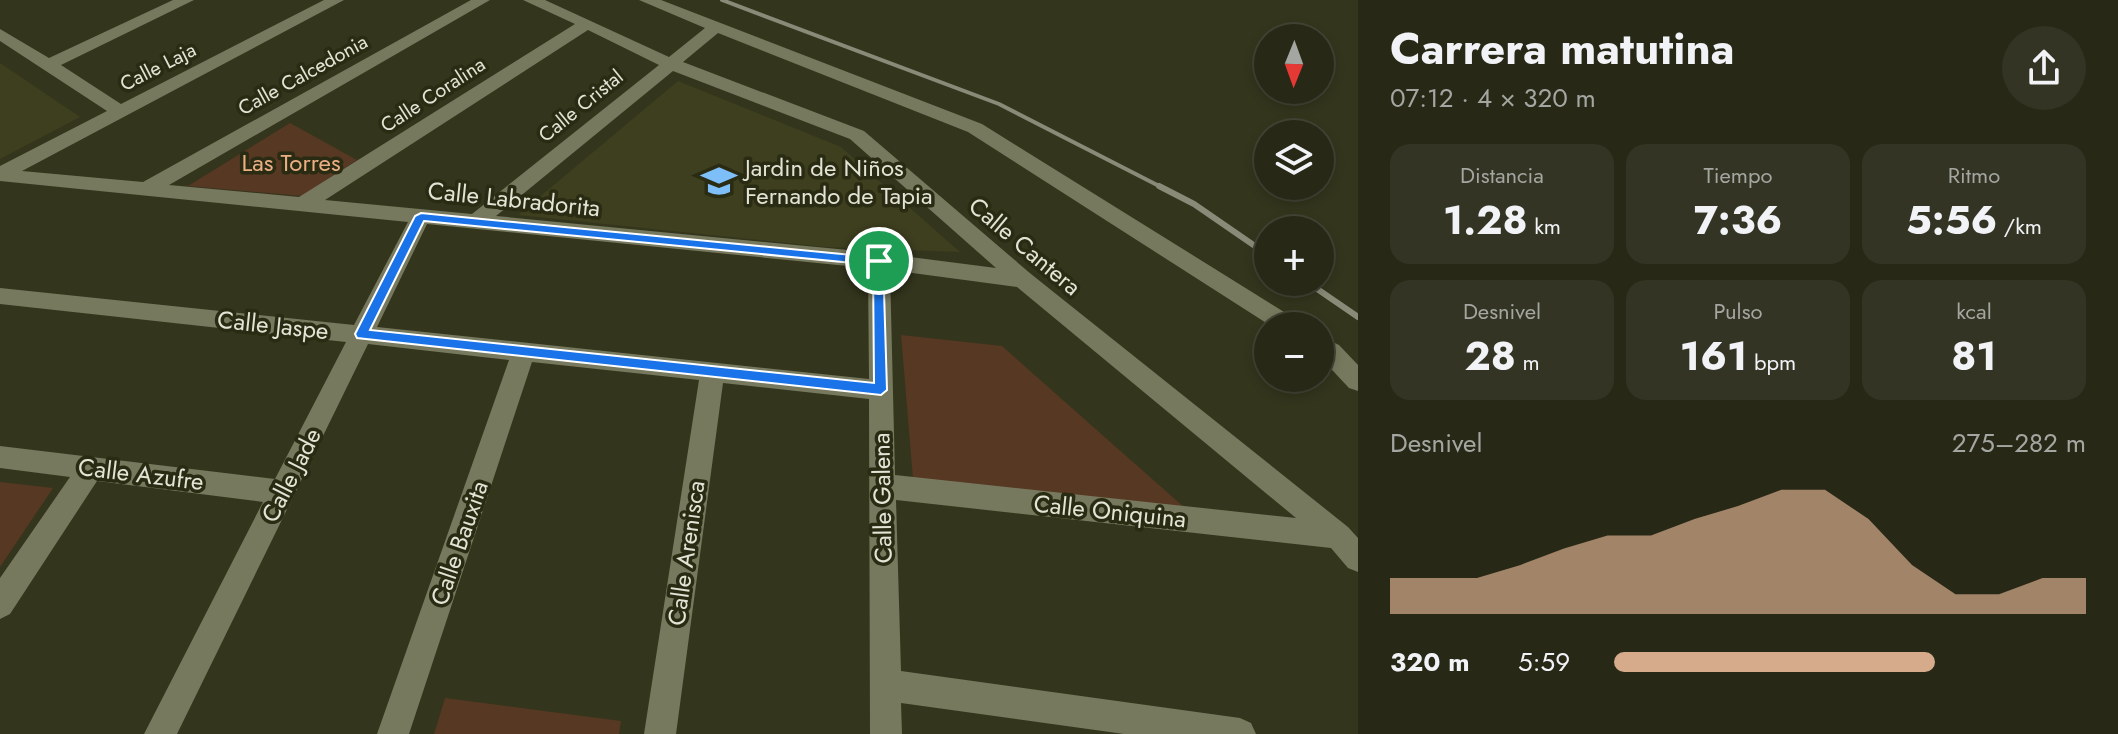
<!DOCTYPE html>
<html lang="es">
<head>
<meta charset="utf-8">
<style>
	:root { --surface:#272816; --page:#333423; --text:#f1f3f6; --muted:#a4a6a1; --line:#434435; --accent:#d6ab8b }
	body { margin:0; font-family:Jost,sans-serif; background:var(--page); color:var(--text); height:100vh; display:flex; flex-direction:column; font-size:30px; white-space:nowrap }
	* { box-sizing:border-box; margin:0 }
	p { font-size:26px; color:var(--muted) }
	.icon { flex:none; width:44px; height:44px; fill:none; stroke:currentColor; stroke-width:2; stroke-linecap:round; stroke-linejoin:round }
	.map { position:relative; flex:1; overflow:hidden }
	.side { display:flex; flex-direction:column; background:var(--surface); width:760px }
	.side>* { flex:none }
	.needle { width:52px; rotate:181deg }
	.tools { position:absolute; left:1254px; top:24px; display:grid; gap:16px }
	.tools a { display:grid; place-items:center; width:80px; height:80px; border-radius:50%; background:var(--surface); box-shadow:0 4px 12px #0003,0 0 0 2px var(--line); font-size:40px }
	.pin { position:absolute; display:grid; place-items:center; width:68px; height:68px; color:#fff; margin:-34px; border:4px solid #fff; border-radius:50%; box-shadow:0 2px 8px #0007 }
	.round { display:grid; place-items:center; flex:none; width:84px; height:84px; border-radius:42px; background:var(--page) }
	.head { display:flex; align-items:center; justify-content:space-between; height:136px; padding:0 32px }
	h1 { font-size:44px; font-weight:700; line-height:60px }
	.stats { display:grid; grid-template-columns:repeat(3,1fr); gap:12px; height:136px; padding:8px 32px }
	.stats div { display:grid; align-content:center; border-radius:20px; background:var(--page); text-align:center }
	.stats b { font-size:40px; font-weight:700 }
	.stats small { font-size:22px; font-weight:400 }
	.stats p { font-size:22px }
	.chart { height:224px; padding:16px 32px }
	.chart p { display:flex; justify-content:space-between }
	.chart svg { width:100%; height:144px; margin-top:8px; fill:var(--accent); opacity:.7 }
	ul { padding:0 32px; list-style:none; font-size:26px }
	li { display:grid; grid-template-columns:128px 96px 1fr; align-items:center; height:60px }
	li i { height:20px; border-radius:10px; background:var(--accent) }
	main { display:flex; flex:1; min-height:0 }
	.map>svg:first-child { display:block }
</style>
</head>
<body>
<main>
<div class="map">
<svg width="1358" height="734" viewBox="0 0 1358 734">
	<rect width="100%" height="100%" fill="#34351d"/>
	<g fill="#3e3f1f">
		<path d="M0,63L80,117L0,159Z"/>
		<path d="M678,81L841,147L960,252L826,247L518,215Z"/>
	</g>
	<g fill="#563823">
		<path d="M290,123L357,160L302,196L188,186Z"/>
		<path d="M901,335L1002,346L1194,516L913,479Z"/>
		<path d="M0,482L53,488L0,567Z"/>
		<path d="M445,698L621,721L619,734H434Z"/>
	</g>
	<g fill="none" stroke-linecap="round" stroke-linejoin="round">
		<g fill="#77795e" fill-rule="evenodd">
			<path d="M173,0H194L61,65L121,104L324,0H344L22,171L143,182L471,0H490L169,185L299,197L575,24L523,0H545L669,57L705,28L639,0H661L982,124L1297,320L1301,326H1271L968,132L718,33L683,62L864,131L1031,274L1348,527L1358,538V572L1348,568L1331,548L896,500L901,671L1240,718L1251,723L1256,734H1124L901,703L902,734H870L869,399L723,383L676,734H644L699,380L532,362L409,734H377L509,360L368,344L177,734H144L263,502L97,481L10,614L0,619V578L70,477L0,468V446L275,479L346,342L0,304V288L354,325L408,222L0,181V166L107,111L0,41V29L49,58ZM588,30L659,65L472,214L325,200ZM673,71L850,139L996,268L879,253L496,216ZM427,224L868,268L869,379L377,327ZM890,270L1017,287L1296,518L895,475Z"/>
			<path d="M1320,336L1339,345L1358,365V391L1349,388L1320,357Z"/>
		</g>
		<path stroke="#898a77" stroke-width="4" d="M722,0L999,104L1163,188"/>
		<g stroke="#898a77" stroke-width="6">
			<path d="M1159,186L1194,204L1268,255"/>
			<path d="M1307,282L1358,317"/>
		</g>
	</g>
	<path fill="#1a73e8" stroke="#fff" stroke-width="2" fill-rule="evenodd" d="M421,213L883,258L887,390L881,395L357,338L355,334L415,216ZM424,221L873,265L874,383L370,330Z"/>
	<defs>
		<g id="school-bare" transform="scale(2.76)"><path d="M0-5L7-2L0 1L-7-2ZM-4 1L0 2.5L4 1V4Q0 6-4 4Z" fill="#7ebef9" stroke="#2a2b13" stroke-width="2.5" paint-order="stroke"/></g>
	</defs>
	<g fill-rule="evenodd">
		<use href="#school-bare" x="719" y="181"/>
	</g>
	<g text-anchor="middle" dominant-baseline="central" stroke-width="7" stroke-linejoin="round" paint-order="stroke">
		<g font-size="20" fill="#e3e4d5" stroke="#2a2b13">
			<text transform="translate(158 67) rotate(-27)">Calle Laja</text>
			<text transform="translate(303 75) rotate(-29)">Calle Calcedonia</text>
			<text transform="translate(433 95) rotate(-33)">Calle Coralina</text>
			<text transform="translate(581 106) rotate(-39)">Calle Cristal</text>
		</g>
		<g font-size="24" fill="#ecaf84" stroke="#2a2b13">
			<text x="291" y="162">Las Torres</text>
		</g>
		<g font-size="24" fill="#e3e4d5" stroke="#2a2b13" text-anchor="start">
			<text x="745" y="167">Jardin de Niños<tspan x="745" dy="28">Fernando de Tapia</tspan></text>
		</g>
		<g font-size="24" fill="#e3e4d5" stroke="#2a2b13">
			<text transform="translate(514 199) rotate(6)">Calle Labradorita</text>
			<text transform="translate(1025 246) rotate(40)">Calle Cantera</text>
			<text transform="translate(273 325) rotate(6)">Calle Jaspe</text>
			<text transform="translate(141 474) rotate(7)">Calle Azufre</text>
			<text transform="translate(291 475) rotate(-63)">Calle Jade</text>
			<text transform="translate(882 498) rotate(-91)">Calle Galena</text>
			<text transform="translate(1110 511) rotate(6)">Calle Oniquina</text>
			<text transform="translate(459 543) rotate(-71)">Calle Bauxita</text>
			<text transform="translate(686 553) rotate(-82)">Calle Arenisca</text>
		</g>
	</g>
</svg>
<div class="tools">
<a><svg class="needle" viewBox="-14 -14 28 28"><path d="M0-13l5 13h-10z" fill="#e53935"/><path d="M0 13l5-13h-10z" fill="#a4a6a1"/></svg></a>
<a><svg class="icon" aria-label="layers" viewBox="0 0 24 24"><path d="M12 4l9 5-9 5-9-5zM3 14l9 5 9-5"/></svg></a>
<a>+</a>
<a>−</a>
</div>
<div class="pin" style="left:879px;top:261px;background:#1e9e55"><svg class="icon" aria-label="arrive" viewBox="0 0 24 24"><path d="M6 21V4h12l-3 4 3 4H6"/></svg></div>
</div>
<section class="side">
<div class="head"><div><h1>Carrera matutina</h1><p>07:12 · 4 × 320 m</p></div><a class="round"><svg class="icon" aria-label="share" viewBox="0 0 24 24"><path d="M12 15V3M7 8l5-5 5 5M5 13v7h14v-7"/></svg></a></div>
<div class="stats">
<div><p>Distancia</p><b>1.28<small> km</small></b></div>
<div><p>Tiempo</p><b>7:36</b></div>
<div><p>Ritmo</p><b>5:56<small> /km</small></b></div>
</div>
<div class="stats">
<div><p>Desnivel</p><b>28<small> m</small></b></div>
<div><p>Pulso</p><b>161<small> bpm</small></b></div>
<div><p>kcal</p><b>81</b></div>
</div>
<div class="chart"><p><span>Desnivel</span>275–282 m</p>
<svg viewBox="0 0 160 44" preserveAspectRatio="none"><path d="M0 44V33L10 33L20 33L30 29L40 24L50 20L60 20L70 15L80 11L90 6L100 6L110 15L120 29L130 38L140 38L150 33L160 33V44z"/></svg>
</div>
<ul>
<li><b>320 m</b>5:59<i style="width:68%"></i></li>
</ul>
</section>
</main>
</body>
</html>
